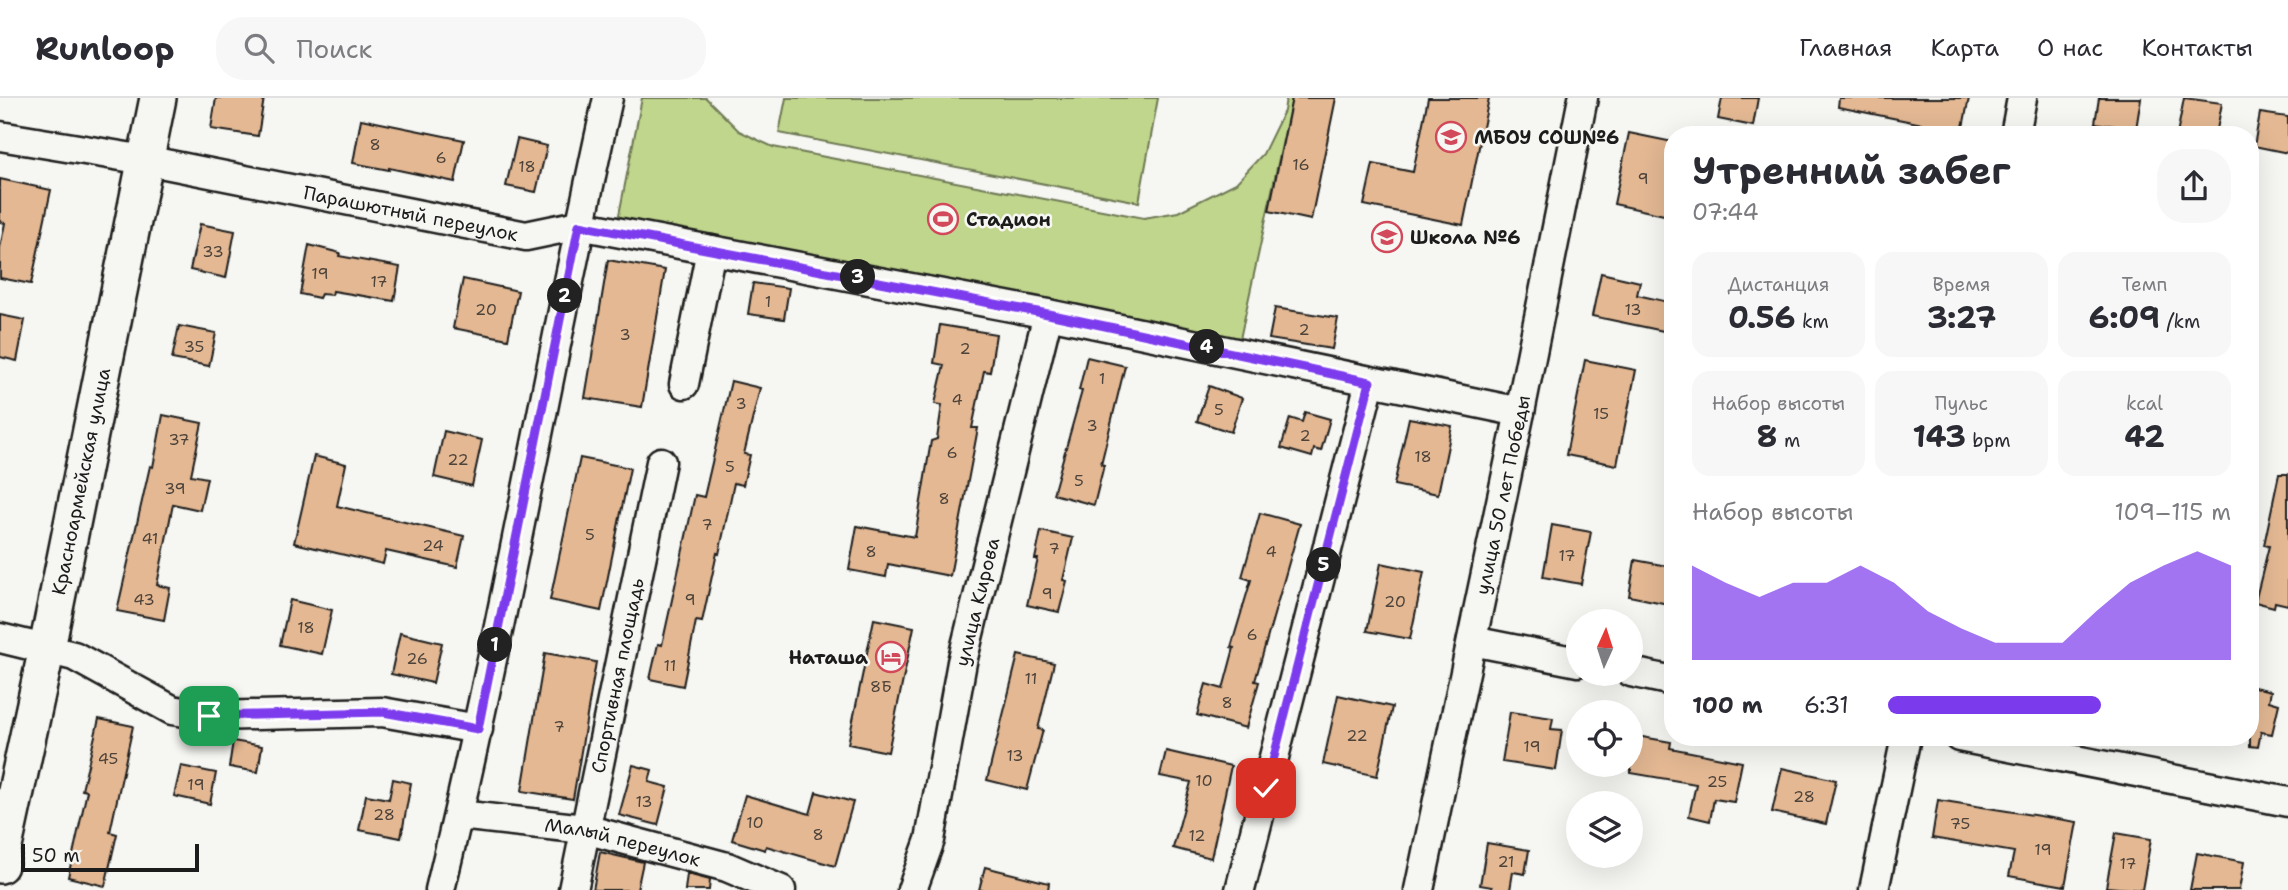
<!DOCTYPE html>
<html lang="ru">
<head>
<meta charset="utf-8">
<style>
	:root { --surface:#fff; --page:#f7f7f7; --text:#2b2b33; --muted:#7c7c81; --line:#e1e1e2; --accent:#7c3aed }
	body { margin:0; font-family:"Shantell Sans",sans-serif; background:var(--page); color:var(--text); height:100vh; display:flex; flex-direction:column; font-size:26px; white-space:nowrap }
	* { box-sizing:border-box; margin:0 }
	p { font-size:23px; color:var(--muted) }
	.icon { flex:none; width:38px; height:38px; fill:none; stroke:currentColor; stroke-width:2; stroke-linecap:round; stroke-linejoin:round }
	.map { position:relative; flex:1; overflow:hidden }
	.side { position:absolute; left:1664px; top:28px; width:595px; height:620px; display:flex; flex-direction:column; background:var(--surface); border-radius:28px; box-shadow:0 7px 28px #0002 }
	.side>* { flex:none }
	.needle { width:46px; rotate:3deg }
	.buttons { position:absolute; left:1566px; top:511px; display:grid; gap:14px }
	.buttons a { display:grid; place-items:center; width:77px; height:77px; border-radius:50%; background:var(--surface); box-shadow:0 7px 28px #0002; font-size:35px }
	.scale { position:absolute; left:21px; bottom:18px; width:178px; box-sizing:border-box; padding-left:7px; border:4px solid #1c1c1c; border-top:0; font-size:19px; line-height:24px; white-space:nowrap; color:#1c1c1c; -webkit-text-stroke:5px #f6f6f2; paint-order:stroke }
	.pin { position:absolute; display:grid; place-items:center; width:60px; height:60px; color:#fff; margin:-30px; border-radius:14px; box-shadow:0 4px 10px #0006 }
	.km { position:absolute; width:35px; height:35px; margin:-18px; border-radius:50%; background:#222; color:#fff; font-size:19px; line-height:35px; text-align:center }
	.round { display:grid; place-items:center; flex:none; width:74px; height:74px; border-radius:28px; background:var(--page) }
	.headline { display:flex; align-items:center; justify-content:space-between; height:119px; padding:0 28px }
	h1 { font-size:38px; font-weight:700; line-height:52px }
	.metrics { display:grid; grid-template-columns:repeat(3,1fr); gap:10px; height:119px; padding:7px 28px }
	.metrics div { display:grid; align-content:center; border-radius:18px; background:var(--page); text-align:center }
	.metrics b { font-size:30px; font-weight:700 }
	.metrics small { font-size:19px; font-weight:400 }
	.metrics p { font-size:19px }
	.chart { height:196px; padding:14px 28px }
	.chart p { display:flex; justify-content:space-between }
	.chart svg { width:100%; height:126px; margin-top:7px; fill:var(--accent); opacity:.7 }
	ul { padding:0 28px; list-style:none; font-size:23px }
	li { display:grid; grid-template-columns:112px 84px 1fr; align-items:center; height:52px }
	li i { height:18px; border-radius:9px; background:var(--accent) }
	header { display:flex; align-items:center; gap:42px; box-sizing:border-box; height:98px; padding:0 35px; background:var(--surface); border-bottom:2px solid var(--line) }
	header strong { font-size:33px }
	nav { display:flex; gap:38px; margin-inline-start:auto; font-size:24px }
	.search { width:490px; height:63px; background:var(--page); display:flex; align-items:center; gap:18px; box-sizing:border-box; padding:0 24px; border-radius:28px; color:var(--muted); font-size:26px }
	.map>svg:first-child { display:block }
</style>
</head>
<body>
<header>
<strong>Runloop</strong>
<div class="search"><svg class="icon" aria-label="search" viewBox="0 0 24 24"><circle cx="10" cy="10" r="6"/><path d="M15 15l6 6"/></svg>Поиск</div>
<nav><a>Главная</a><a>Карта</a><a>О нас</a><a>Контакты</a></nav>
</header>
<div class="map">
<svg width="2288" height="792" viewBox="0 0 2288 792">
	<rect width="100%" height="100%" fill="#f6f6f2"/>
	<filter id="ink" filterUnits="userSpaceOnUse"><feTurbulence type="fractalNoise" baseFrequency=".0143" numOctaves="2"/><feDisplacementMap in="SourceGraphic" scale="14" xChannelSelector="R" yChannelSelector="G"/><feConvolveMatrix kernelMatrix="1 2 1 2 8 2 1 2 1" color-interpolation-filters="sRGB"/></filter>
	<g filter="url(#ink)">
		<g fill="#c0d68c" stroke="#6e7954" stroke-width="2">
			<path d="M642,0H706L739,33L773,49L1144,120L1178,114L1236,85L1263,56L1284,13L1286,0H1292L1240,241L618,122Z"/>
			<path d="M786,0H1158L1139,104L779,35Z"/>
		</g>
		<g fill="#e3b893" stroke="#1c1c1c" stroke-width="2">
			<path d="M216,0H264L258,38L211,31Z"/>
			<path d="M1292,0H1336L1311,122L1269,113Z"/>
			<path d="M1428,0H1489L1463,127L1364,107L1373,66L1413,74Z"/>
			<path d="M1722,0H1758L1753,28L1718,21Z"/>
			<path d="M1839,0H1969L1962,34L1838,9Z"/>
			<path d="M2099,0H2141L2136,31L2095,25Z"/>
			<path d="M2184,0L2222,5L2216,37H2177Z"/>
			<path d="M2260,15L2288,19V55L2254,48Z"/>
			<path d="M361,21L464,42L455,84L389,70V72L353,65Z"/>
			<path d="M1629,35L1673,44V119L1614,106Z"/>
			<path d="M517,41L547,48L536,94L506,88Z"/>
			<path d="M0,81L51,92L31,186L0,180V150L5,125L0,124Z"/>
			<path d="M200,126L235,133L226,180L190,172Z"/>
			<path d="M309,147L340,155L339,158L400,169L394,203L333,193L332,197L321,196L319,200L300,196Z"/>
			<path d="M608,162L665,172L642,309L585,300Z"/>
			<path d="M1601,175L1640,184L1637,197L1673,205V235L1592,218Z"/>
			<path d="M463,181L518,193L508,241L453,230Z"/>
			<path d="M753,185L789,190L784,221L748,216Z"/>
			<path d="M1275,210L1338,220L1332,251L1269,241Z"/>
			<path d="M0,217L25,222L17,263L0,259Z"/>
			<path d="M940,227L996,236L990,274L984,273L972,330H978L950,478L888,466L886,479L849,472L857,428L915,439L931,343L937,341L942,307L935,306L944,267L934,265Z"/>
			<path d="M179,228L216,235L209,268L172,261Z"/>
			<path d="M1087,259L1125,268L1101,366L1104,367L1094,407L1053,396L1082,293L1079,292Z"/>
			<path d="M1585,262L1636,272L1617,367L1566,357Z"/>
			<path d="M731,283L760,290L744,356L750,357L743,387L734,385L719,456L717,455L702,524L696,523L683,588L650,581L658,546L662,547L695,397L704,399Z"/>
			<path d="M1209,288L1242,300L1231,334L1197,323Z"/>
			<path d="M1305,314L1330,321L1321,353L1314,351L1312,359L1281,350L1290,320L1302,324Z"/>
			<path d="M163,317L202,325L191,377L207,380L200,412L173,406L157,487L170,490L164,522L117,513L150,368L153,369Z"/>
			<path d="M1409,320L1452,328L1438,396L1394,387Z"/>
			<path d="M444,333L482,342L472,388L434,379Z"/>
			<path d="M314,358L346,366L337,408L464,438L457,469L386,453L383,466L294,445Z"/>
			<path d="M580,360L630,370L601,513L550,502Z"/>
			<path d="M2279,376H2288V507L2275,504L2274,509L2255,504L2269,448L2264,447Z"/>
			<path d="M1260,415L1300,426L1255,583L1259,584L1246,630L1197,617L1206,586L1223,591L1234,550L1231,549L1251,482L1242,479Z"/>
			<path d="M1552,427L1591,434L1581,486L1543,479Z"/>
			<path d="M1041,433L1073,440L1063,482L1067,483L1059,514L1027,507L1038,461H1035Z"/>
			<path d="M1635,462L1673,469V507L1629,498Z"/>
			<path d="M1381,465L1424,474L1410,541L1367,533Z"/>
			<path d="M290,502L332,512L322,556L280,547Z"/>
			<path d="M874,521L914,529L888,654L848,646Z"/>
			<path d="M400,535L442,545L433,585L391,576Z"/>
			<path d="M545,555L596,564L573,701L522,693Z"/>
			<path d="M1018,557L1054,565L1038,631L1043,632L1027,692L987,682Z"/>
			<path d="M2250,588L2271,593L2269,603L2279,606L2272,636L2261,634L2258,649L2250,648Z"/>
			<path d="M1338,597L1392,609L1377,678L1323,666Z"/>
			<path d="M1510,614L1553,620L1551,631L1562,632L1556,672L1502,664Z"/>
			<path d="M99,621L133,628L110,734L117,736L105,788L68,779L87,693L82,692Z"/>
			<path d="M1631,637L1671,644L1670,650L1742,664L1734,704L1714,701L1710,723L1689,718L1696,686L1631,675Z"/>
			<path d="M233,643L262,648L258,674L229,669Z"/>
			<path d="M1166,653L1231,668L1211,760L1173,750L1191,684L1160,678Z"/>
			<path d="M633,667L652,672L649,684L668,689L658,727L619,717Z"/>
			<path d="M181,668L216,675L210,706L174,698Z"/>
			<path d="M1782,670L1836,682L1826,726L1772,714Z"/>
			<path d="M393,681L411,685L401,740L359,732L366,697L389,701Z"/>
			<path d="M816,694L853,704L835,768L766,748L765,752L732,742L745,697L810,716Z"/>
			<path d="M1938,702L2077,724L2065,788L2009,778L2014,754L1932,740Z"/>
			<path d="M2116,735L2151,741L2142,792L2106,789Z"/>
			<path d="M1487,745L1529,752L1525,776L1513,774L1510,792H1492V789L1480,787Z"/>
			<path d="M600,754L643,764L637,792H593Z"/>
			<path d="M2197,755L2244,764L2239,792H2190Z"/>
			<path d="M985,769L1049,785L1048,792H979Z"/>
			<path d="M687,776L710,782L709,792H685Z"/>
		</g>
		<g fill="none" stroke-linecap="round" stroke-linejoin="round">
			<g stroke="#1c1c1c" stroke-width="33">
				<g id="minor">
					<path d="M2015,37L2022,0"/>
					<path id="s1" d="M0,38L145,62L526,138L579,127L1048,216L1520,314"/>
					<path d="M684,286L711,152"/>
					<path d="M0,540L74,558L172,612L209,618L382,614L478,631"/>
					<path d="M1472,543L1578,564"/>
					<path d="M1631,574L1673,583"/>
					<path d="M1959,639L2288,704"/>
					<path id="s2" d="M459,717L585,731L727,769L781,792"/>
					<path d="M440,792C504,530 549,263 608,0"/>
					<path id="s3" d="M573,792L661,364"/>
					<path id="s4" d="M912,792L930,742L962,564L1048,216"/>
					<path d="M1240,792L1370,284"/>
					<path id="s5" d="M1419,792L1520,314L1583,0"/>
					<path d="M1874,792L1906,639"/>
				</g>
			</g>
			<g stroke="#1c1c1c" stroke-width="40">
				<g id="major">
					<path id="s6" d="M0,767L47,550L158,0"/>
				</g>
			</g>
			<use href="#minor" stroke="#f6f6f2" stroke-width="28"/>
			<use href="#major" stroke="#f6f6f2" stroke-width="35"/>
		</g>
	</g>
	<g fill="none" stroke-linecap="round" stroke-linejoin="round" filter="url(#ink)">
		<g stroke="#fff" stroke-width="14">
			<path id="route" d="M209,618L383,614L478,631L579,127L1048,216L1370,284L1266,690"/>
		</g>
		<use href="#route" stroke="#7c3aed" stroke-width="9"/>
	</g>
	<defs>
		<g id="school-ring" transform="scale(1.575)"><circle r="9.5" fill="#f6f6f2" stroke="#d1495b" stroke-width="1.5"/><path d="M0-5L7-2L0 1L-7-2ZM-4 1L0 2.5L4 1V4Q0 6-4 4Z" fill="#d1495b"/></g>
		<g id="stadium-ring" transform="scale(1.575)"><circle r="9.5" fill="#f6f6f2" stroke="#d1495b" stroke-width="1.5"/><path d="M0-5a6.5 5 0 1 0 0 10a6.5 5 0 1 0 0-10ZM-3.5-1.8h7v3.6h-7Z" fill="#d1495b"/></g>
		<g id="hotel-ring" transform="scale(1.575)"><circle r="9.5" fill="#f6f6f2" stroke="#d1495b" stroke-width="1.5"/><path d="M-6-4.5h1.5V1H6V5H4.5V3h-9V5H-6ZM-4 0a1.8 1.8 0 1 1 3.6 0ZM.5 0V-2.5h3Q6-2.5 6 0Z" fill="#d1495b"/></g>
	</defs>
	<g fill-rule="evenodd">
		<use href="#school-ring" x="1451" y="39"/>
		<use href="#stadium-ring" x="943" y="121"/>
		<use href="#school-ring" x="1387" y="139"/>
		<use href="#hotel-ring" x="891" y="559"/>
	</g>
	<g text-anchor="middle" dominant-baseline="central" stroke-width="5" stroke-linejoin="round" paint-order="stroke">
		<g font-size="16" fill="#4e433a">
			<text x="375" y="46">8</text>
			<text x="441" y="59">6</text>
			<text x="1301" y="66">16</text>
			<text x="527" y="68">18</text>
			<text x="1643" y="80">9</text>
			<text x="213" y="153">33</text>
			<text x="320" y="175">19</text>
			<text x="379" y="183">17</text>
			<text x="768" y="203">1</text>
			<text x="486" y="211">20</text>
			<text x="1633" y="211">13</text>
			<text x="1304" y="231">2</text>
			<text x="625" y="236">3</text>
			<text x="194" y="248">35</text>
			<text x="965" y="250">2</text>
			<text x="1102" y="280">1</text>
			<text x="957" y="301">4</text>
			<text x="741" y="305">3</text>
			<text x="1219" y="311">5</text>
			<text x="1601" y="315">15</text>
			<text x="1092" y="327">3</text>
			<text x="1305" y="337">2</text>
			<text x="179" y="341">37</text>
			<text x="952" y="354">6</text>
			<text x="1423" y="358">18</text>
			<text x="458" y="361">22</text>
			<text x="730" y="368">5</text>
			<text x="1079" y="382">5</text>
			<text x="175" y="390">39</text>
			<text x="944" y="400">8</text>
			<text x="707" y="426">7</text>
			<text x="590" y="436">5</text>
			<text x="150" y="440">41</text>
			<text x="433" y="447">24</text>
			<text x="1054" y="450">7</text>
			<text x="871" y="453">8</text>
			<text x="1271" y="453">4</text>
			<text x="1567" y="457">17</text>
			<text x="1047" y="495">9</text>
			<text x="144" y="501">43</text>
			<text x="690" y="501">9</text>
			<text x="1395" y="503">20</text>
			<text x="306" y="529">18</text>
			<text x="1252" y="536">6</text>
			<text x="417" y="560">26</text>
			<text x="670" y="567">11</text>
			<text x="1031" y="580">11</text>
			<text x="881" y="588">8Б</text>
			<text x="1227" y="604">8</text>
			<text x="559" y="628">7</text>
			<text x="1357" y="637">22</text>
			<text x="1532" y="648">19</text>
			<text x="1015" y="657">13</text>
			<text x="108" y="660">45</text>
			<text x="1204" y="682">10</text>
			<text x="1717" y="683">25</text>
			<text x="196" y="686">19</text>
			<text x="1804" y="698">28</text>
			<text x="644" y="703">13</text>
			<text x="384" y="716">28</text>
			<text x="755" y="724">10</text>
			<text x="1960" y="725">75</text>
			<text x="818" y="736">8</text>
			<text x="1197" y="737">12</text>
			<text x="2043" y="751">19</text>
			<text x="1506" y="763">21</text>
			<text x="2128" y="765">17</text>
		</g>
		<g font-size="19" font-weight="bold" fill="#1c1c1c" stroke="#f6f6f2" text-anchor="start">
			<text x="1474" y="39">МБОУ СОШ№6</text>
			<text x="966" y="121">Стадион</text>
			<text x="1410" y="139">Школа №6</text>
			<text x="868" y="559" text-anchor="end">Наташа</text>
		</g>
		<g font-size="19" fill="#1c1c1c" stroke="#f6f6f2">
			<text stroke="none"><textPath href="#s1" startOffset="418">Парашютный переулок</textPath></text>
			<text stroke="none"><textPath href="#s6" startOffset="392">Красноармейская улица</textPath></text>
			<text stroke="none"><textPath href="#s5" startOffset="404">улица 50 лет Победы</textPath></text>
			<text stroke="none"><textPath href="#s4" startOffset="296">улица Кирова</textPath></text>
			<text stroke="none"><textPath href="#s3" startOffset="219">Спортивная площадь</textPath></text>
			<text stroke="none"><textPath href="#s2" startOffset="166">Малый переулок</textPath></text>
		</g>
	</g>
</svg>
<div class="buttons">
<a><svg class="needle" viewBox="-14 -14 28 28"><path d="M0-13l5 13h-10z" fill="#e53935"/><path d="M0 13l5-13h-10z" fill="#7c7c81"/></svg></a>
<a><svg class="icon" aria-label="locate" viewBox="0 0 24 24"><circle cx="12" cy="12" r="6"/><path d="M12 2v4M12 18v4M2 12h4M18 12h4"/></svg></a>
<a><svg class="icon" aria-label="layers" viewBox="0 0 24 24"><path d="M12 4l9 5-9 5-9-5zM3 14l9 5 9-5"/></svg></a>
</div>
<div class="scale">50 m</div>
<div class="pin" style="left:209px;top:618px;background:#1e9e55"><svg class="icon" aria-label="arrive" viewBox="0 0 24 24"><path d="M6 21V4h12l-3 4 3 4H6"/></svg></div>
<div class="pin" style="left:1266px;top:690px;background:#d93025"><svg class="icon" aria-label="check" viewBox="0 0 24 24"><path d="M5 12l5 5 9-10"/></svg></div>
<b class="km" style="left:495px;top:547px">1</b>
<b class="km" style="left:565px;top:198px">2</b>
<b class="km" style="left:858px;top:179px">3</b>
<b class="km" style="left:1207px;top:249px">4</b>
<b class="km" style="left:1324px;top:467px">5</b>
<section class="side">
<div class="headline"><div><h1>Утренний забег</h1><p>07:44</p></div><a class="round"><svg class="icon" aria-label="share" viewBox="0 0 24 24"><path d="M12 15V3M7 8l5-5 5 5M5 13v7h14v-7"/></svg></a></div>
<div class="metrics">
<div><p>Дистанция</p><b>0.56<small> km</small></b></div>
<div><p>Время</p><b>3:27</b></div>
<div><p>Темп</p><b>6:09<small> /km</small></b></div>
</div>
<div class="metrics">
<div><p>Набор высоты</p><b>8<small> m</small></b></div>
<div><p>Пульс</p><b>143<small> bpm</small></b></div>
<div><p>kcal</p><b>42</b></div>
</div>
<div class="chart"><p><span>Набор высоты</span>109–115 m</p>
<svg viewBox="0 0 160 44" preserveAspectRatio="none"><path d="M0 44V11L10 17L20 22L30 17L40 17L50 11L60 17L70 27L80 33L90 38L100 38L110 38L120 27L130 17L140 11L150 6L160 11V44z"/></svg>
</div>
<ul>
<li><b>100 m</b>6:31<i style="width:62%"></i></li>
</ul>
</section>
</div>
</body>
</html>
